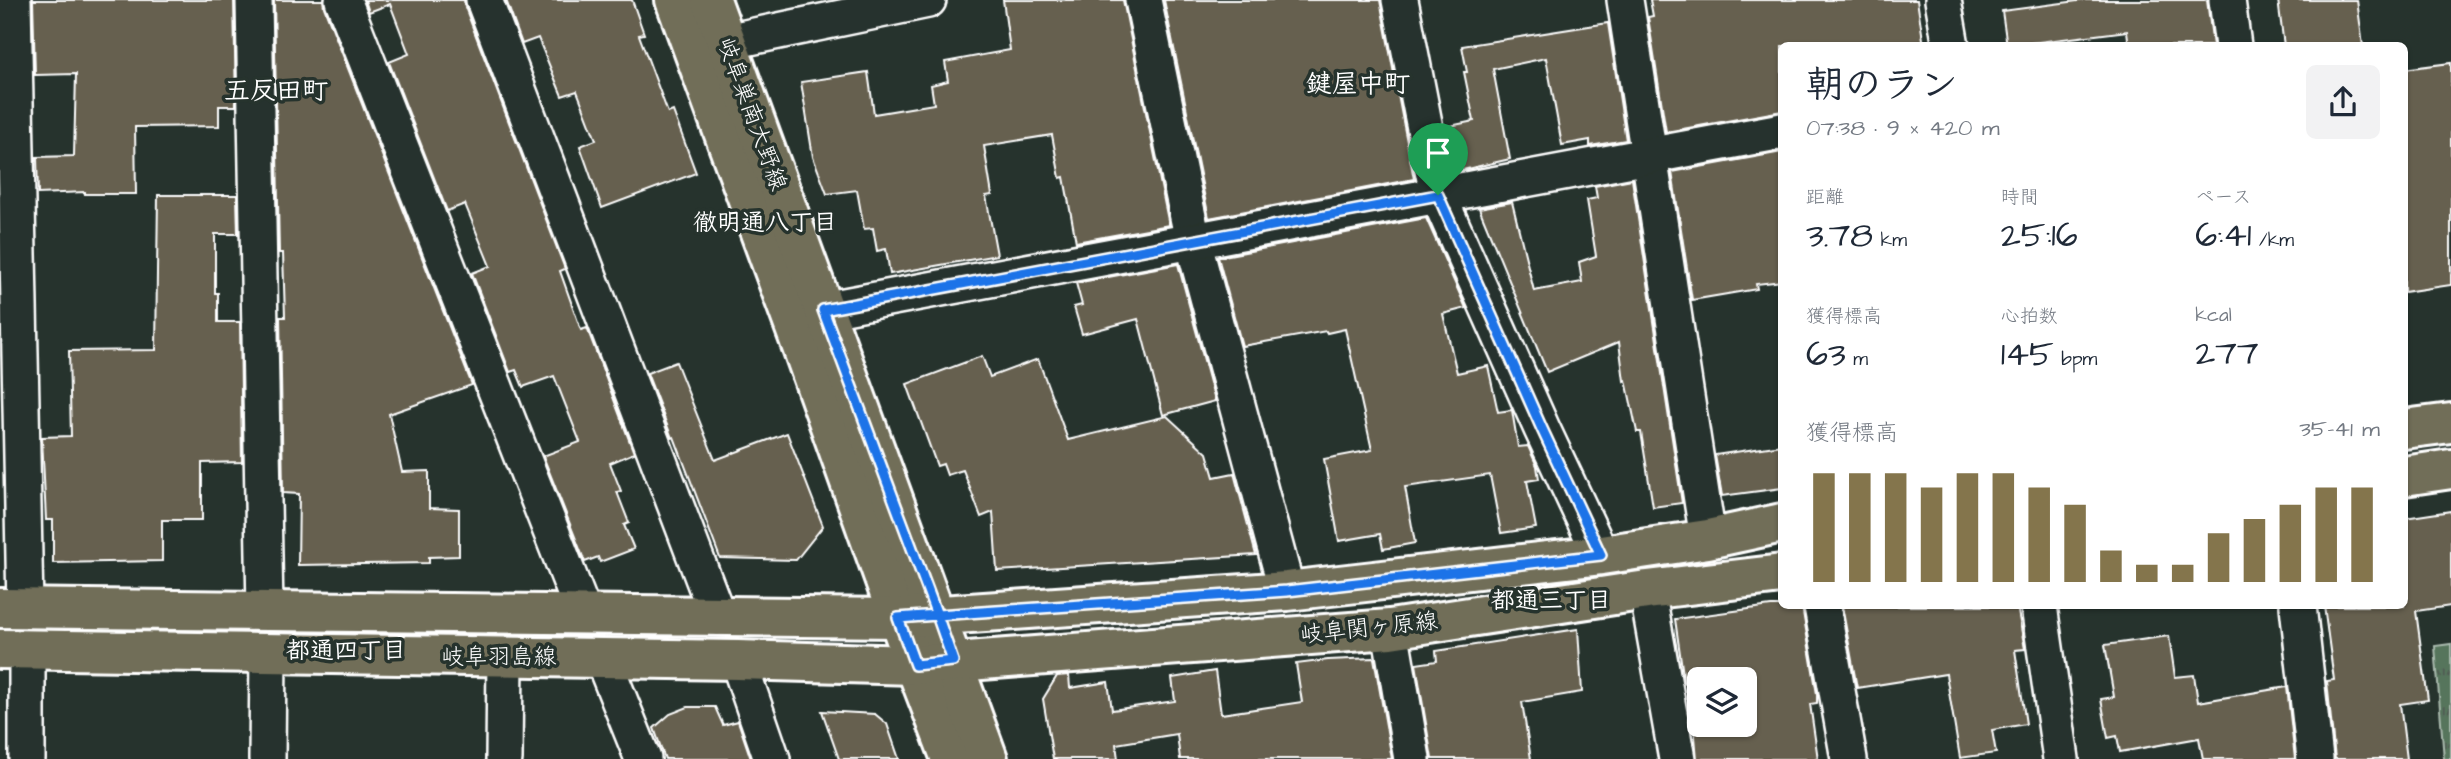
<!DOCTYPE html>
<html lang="ja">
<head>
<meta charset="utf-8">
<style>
	:root { --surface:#fff; --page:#f2f2f3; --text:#1f2937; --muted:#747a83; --accent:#84754c }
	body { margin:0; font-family:"Architects Daughter","Klee One",sans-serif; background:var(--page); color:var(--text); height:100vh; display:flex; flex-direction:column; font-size:26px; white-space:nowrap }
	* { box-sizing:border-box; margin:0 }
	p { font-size:23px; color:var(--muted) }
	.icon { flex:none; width:38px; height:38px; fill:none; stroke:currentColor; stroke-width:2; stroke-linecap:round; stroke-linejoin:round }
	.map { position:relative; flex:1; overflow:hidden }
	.details { position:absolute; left:1778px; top:42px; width:630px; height:567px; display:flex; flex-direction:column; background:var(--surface); border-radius:10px; box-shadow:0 2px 5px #0004 }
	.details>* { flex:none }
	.tools { position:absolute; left:1687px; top:667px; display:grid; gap:14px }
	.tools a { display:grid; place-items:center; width:70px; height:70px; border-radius:10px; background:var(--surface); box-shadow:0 2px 5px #0004; font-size:35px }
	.pin { position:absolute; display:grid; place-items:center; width:60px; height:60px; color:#fff; margin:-72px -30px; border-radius:50% 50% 50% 0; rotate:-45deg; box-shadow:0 0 7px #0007 }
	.pin .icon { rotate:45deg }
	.round { display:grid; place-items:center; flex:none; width:74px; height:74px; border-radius:10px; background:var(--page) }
	.headline { display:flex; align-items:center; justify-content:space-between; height:119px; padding:0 28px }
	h1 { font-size:38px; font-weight:600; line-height:52px }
	.metrics { display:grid; grid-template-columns:repeat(3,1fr); gap:10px; height:119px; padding:7px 28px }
	.metrics div { display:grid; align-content:center }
	.metrics b { font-size:35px; font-weight:600 }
	.metrics small { font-size:19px; font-weight:400 }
	.metrics p { font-size:19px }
	.chart { height:196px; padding:14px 28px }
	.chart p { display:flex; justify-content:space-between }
	.chart svg { width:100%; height:126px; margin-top:7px; stroke:var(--accent); stroke-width:6 }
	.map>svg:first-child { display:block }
</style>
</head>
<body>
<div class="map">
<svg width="2451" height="759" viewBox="0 0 2451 759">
	<defs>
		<pattern id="park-tufts" width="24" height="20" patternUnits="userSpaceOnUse" patternTransform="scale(1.75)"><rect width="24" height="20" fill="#56745c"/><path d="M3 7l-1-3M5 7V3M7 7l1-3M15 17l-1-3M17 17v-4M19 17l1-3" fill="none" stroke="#505c52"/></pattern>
	</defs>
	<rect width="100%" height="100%" fill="#26332d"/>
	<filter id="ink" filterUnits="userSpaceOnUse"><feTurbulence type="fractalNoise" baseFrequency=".0143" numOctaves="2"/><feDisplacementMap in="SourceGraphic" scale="14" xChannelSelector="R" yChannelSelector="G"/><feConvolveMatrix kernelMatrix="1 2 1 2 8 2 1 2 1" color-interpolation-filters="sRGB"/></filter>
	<g filter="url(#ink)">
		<path fill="url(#park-tufts)" stroke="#aabaae" stroke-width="2" d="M2451,644V759H2444L2435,646Z"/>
		<g fill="#66604f" stroke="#fff" stroke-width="2" fill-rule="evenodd">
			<path d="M33,0H234L236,106H219V126L135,127L136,194H85V192L38,194L37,157L74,156L76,74L35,75Z"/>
			<path d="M274,0H323L324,7L472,385L389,414L402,472L429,471V508L459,509V556L429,557V563L298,565L299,494L283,493L280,317H285L283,253H279Z"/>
			<path d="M365,0H464L465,7L565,269L560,271L581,330L587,328L634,453L610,463L621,491L617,492L629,523L624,525L634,549L600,562L598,557L585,562L543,456L580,442L554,376L523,387L516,370L510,372L472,273L490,266L465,204L447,211L389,62L409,54L390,4L369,12Z"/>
			<path d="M506,0H632L644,34L639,35L668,113L673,111L696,173L602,208L580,146L596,140L577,91L562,96L538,38L522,44Z"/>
			<path d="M1003,0H1123L1169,225L1076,242L1064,177L1060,178L1052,135L984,146L992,195L986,196L997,255L890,274L886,249L877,251L873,228L864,229L857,190L827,194L813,157L801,82L868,72L874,114L934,104L931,85L948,81L945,62L1010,50Z"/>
			<path d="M1164,0H1380L1414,179L1209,218Z"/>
			<path d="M1650,0H1917L1924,46H1782V111L1666,132L1648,17L1653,16Z"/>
			<path d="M2085,0H2207L2213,46H2129L2127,31L2007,46L2002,11Z"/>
			<path d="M2278,0H2357L2363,46H2284Z"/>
			<path d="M1608,23L1626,140L1590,146V140L1562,145L1546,58L1493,69L1510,159L1454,172L1445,127L1474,121L1464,72H1467L1462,46Z"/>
			<path d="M2451,63V285L2404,292V69Z"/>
			<path d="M1782,152V281L1756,284L1757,289L1692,300L1672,172Z"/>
			<path d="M1632,179L1682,503L1653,507L1641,432H1637L1626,380L1624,381L1619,342L1547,372L1479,208L1512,202L1534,291L1582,282L1579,262L1596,256L1587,200L1597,198L1595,186Z"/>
			<path d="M158,195H237L238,234H215V293H218V322H240L242,462L202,463V520H162V561L53,563V520H46L42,437L71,436L69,351L156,350Z"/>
			<path d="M1426,218L1466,308L1443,314L1457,373L1488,366L1498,412L1512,410L1518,447L1528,446L1537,466L1539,479L1527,481L1536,528L1501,533L1490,475L1405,487L1415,543L1383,549L1380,534L1339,541L1324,459L1372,450L1345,329L1327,333L1326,331L1242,346L1218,257Z"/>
			<path d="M1178,264L1215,401L1163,415L1138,319L1082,334L1074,307L1082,305L1076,283Z"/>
			<path d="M982,356L990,377L1038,359L1068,440L1167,416L1207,453L1214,477L1234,473L1256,555L997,571L993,512L981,517L963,470L947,475L943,464L937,466L907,384Z"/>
			<path d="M676,362L715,460L787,433L823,526L796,560L720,558L674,437L672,438L647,373Z"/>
			<path d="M1782,445V488L1722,496L1715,455Z"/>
			<path d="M2451,511V606L2416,611L2428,700L2400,704L2407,759H2335L2327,681L2334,680L2324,606H2404V518Z"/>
			<path d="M1771,606H1802L1817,694V703L1810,704L1818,759H1697L1690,681L1684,682L1675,619ZM1699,679H1745V724H1699Z"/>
			<path d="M1842,606H2017L2025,649L2015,650L2026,724L1992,730L1996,753L1960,758L1946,674L1857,688Z"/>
			<path d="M1578,629L1582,692L1522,702L1531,759H1432L1416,664L1437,661L1436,651Z"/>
			<path d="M2169,636L2175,677L2194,675L2198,702L2287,687L2295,759H2203L2199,738L2120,752L2117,736L2108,738L2101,699L2114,697L2105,645Z"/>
			<path d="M1374,658L1392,759H1180L1177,734L1116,744L1118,759H1053L1043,699L1057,676L1069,675L1070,688L1108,682L1112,710L1175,701L1172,678L1215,671L1221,714L1302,702L1296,664L1328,660Z"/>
			<path d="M688,707H715L723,725L738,721L751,759H665L654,728L670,714Z"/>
			<path d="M822,711L875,714L887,724L899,759H839Z"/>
		</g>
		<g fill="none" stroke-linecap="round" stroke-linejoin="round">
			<g stroke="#fff" stroke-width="40">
				<g id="minor">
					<path d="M13,0L25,608"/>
					<path d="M254,0L265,611"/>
					<path d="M343,0L584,615"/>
					<path d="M484,0L718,617"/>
					<path d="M1143,0L1193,241L1287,591"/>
					<path d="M1400,0L1438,195L1542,429L1601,555"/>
					<path d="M1625,0L1708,539"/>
					<path d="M1943,0L1951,46"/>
					<path d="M2227,0L2233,46"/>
					<path d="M726,42L928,0"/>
					<path d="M823,310L1782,131"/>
					<path d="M1647,590L1677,759"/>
					<path d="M1822,606L1849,759"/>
					<path d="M2039,606L2061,759"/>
					<path d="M2298,606L2315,759"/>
					<path d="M1390,629L1412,759"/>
					<path d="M602,657L643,759"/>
					<path d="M738,660L772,759"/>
					<path d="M27,759V649"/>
					<path d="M267,759L268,653"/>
					<path d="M504,759L505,657"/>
				</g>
			</g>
			<g stroke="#fff" stroke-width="44">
				<g id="major">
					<path d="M675,0L802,347L915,665L951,759"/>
					<path d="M711,0L988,759"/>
					<path d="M2404,429L2451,423"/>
					<path d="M2404,476L2451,469"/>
					<path d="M0,608L898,618L1287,591L1601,555L1708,539L1782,523"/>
					<path d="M0,649L738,660L915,665L1390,629L1647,590L1782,574"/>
				</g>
			</g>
			<use href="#minor" stroke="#26332d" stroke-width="35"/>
			<use href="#major" stroke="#716e59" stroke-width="38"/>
		</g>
	</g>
	<g fill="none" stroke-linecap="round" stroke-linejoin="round" filter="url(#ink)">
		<g stroke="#fff" stroke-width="14">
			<path id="route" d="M1438,195L823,310L937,615L898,618L915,665L953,661L937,615L1287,591L1601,555L1542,429L1438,195"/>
		</g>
		<use href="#route" stroke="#1a73e8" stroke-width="9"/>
	</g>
	<g text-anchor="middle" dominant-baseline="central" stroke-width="7" stroke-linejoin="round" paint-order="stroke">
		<g font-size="23" fill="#fff" stroke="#26332d">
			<text transform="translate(752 114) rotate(70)">岐阜巣南大野線</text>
			<text transform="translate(1369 628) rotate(-6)">岐阜関ヶ原線</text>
			<text x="499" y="657">岐阜羽島線</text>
		</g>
		<g font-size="24" font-weight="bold" fill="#fff" stroke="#26332d">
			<text x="765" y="223">徹明通八丁目</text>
			<text x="1551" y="601">都通三丁目</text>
			<text x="346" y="651">都通四丁目</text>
		</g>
		<g font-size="26" font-weight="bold" fill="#fff" stroke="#26332d">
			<text x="1358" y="84">鍵屋中町</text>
			<text x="276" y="91">五反田町</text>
		</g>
	</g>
</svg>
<div class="tools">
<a><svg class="icon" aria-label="layers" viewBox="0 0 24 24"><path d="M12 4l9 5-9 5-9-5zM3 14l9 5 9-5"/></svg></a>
</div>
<div class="pin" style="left:1438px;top:195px;background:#1e9e55"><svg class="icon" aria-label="arrive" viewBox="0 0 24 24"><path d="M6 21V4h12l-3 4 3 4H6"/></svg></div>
<section class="details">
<div class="headline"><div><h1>朝のラン</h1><p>07:38 · 9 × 420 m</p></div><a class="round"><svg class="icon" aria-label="share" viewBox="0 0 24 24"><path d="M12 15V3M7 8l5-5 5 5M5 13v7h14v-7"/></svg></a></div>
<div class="metrics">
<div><p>距離</p><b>3.78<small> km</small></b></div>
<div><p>時間</p><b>25:16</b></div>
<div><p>ペース</p><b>6:41<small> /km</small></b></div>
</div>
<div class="metrics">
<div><p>獲得標高</p><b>63<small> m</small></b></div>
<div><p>心拍数</p><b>145<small> bpm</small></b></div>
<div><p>kcal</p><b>277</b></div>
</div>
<div class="chart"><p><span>獲得標高</span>35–41 m</p>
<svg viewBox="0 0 160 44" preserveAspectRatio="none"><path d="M5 44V6M15 44V6M25 44V6M35 44V11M45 44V6M55 44V6M65 44V11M75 44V17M85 44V33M95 44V38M105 44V38M115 44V27M125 44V22M135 44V17M145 44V11M155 44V11"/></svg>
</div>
</section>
</div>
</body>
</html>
